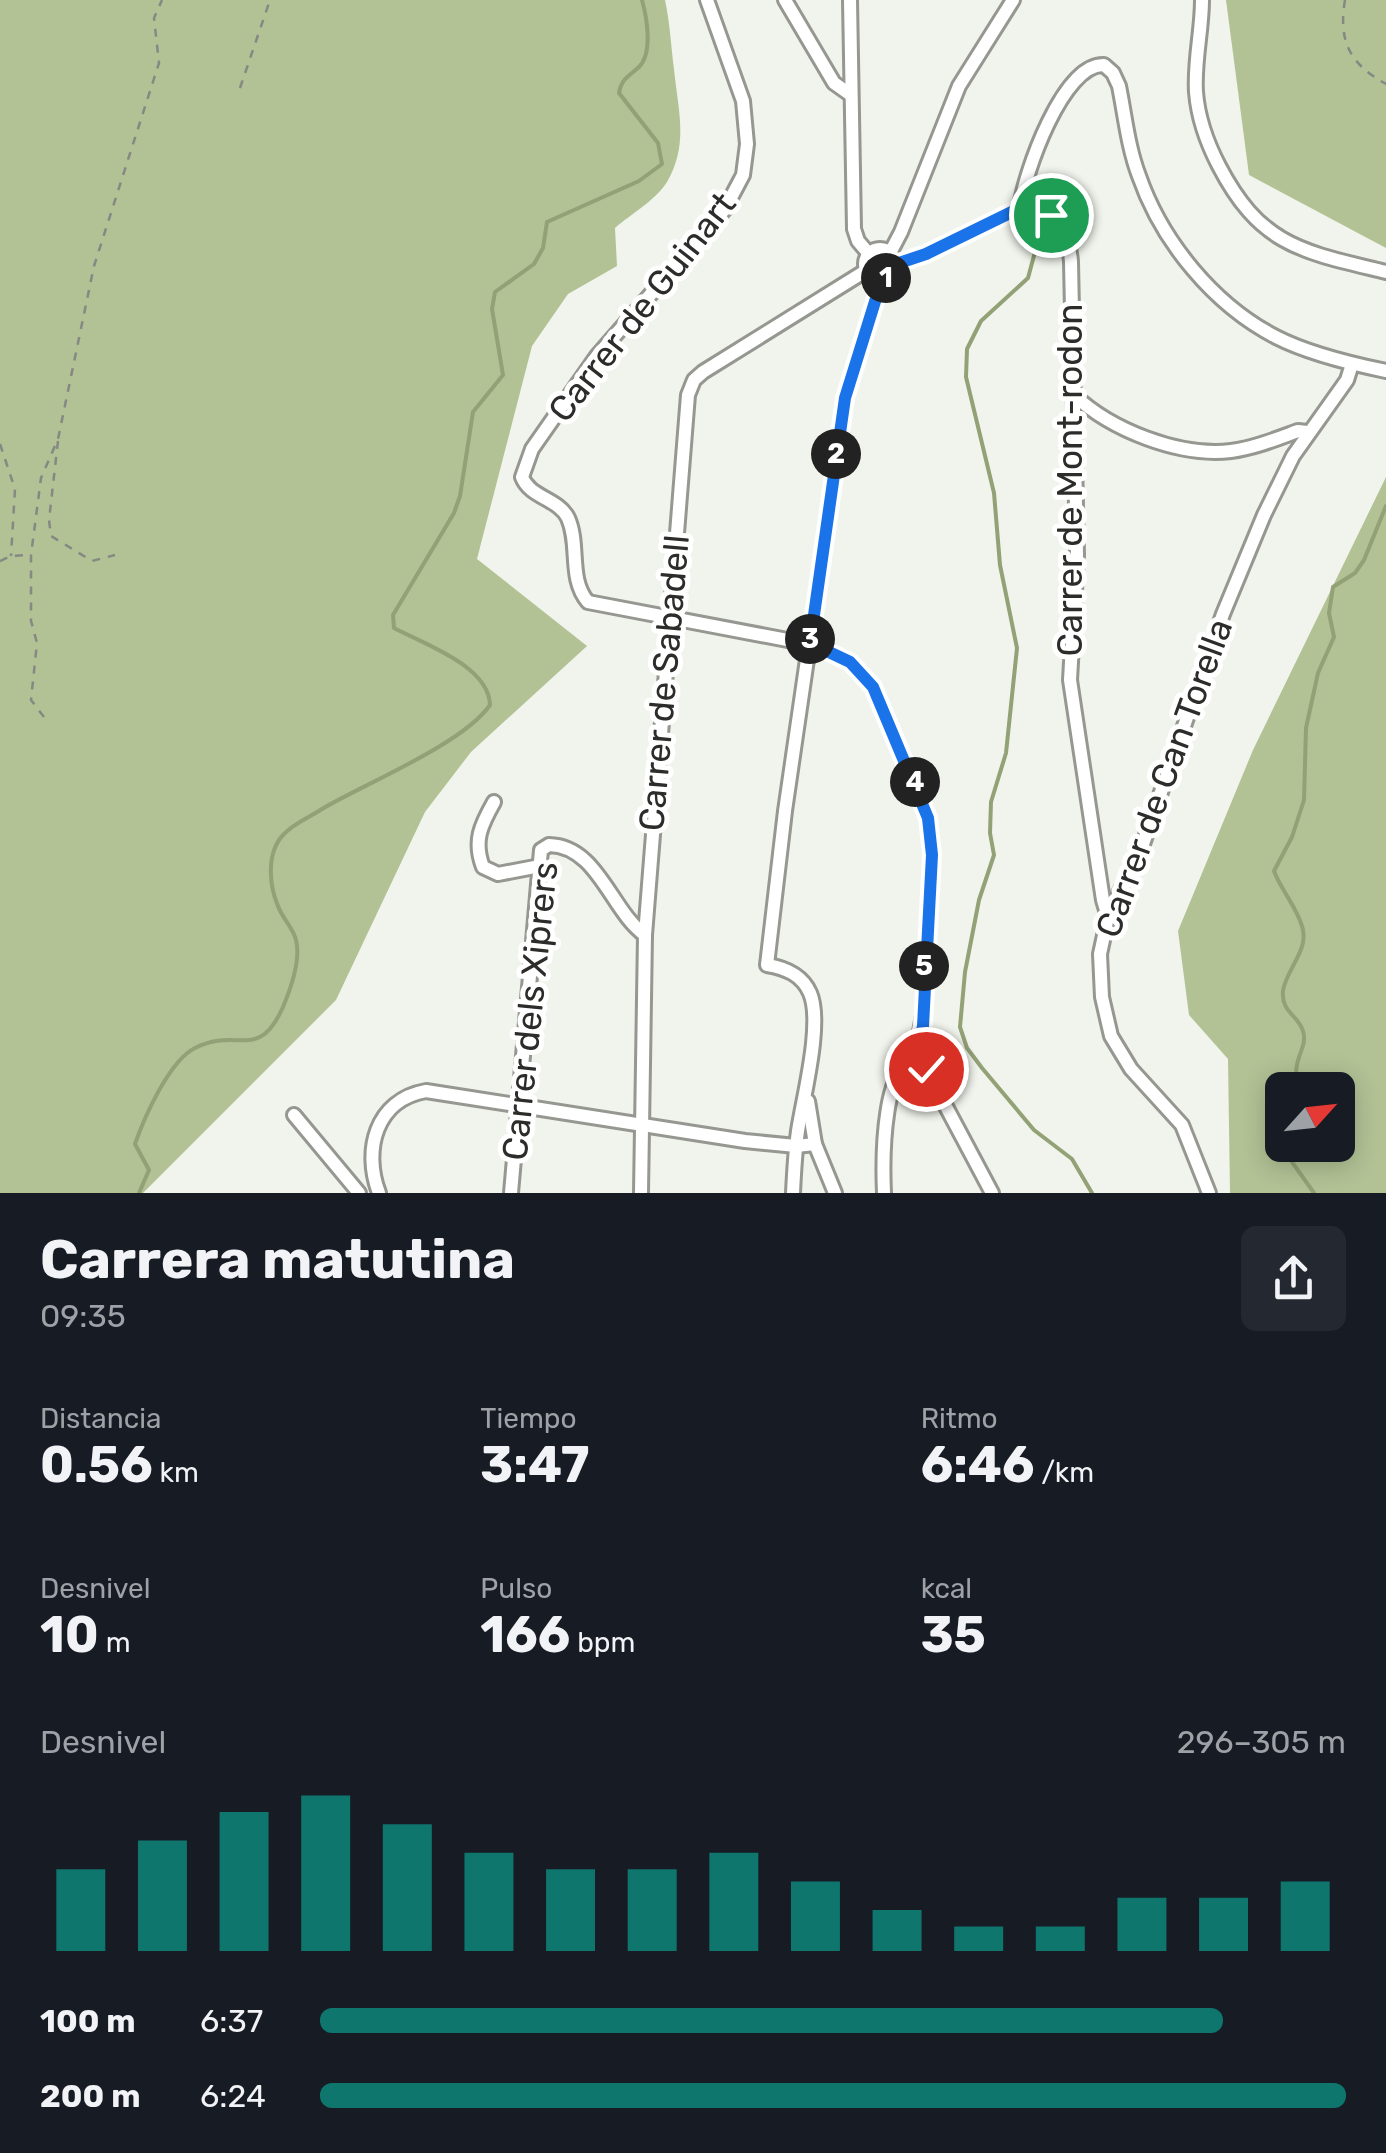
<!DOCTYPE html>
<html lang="es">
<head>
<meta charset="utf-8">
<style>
	:root { --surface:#171b24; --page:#242831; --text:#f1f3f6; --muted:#9ea1a6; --accent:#0f766e }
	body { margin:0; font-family:Rubik,sans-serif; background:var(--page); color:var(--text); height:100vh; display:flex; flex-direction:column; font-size:38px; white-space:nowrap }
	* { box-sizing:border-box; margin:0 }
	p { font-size:32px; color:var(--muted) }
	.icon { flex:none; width:55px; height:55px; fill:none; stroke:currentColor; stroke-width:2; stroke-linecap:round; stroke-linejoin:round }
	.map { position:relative; height:1193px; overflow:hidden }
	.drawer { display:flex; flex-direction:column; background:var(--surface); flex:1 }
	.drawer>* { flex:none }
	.needle { width:65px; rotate:63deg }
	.tools { position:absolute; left:1265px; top:1072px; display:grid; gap:20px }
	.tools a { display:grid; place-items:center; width:90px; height:90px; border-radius:15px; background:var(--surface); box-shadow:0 5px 25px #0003; font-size:50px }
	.pin { position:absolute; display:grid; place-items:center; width:85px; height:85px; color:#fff; margin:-42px; border:5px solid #fff; border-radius:50%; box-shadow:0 2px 10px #0007 }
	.km { position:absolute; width:50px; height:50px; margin:-25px; border-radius:50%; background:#222; color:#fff; font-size:28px; line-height:50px; text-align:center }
	.round { display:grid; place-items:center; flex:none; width:105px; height:105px; border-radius:15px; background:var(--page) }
	.overview { display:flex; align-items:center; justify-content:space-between; height:170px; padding:0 40px }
	h1 { font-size:55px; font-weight:700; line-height:75px }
	.stats { display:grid; grid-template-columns:repeat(3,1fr); gap:15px; height:170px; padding:10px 40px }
	.stats div { display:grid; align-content:center }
	.stats b { font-size:50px; font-weight:700 }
	.stats small { font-size:28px; font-weight:400 }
	.stats p { font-size:28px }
	.chart { height:280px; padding:20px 40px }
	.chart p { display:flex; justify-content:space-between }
	.chart svg { width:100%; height:180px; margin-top:10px; stroke:var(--accent); stroke-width:6 }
	ul { padding:0 40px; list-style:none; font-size:32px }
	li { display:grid; grid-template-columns:160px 120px 1fr; align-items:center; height:75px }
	li i { height:25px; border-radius:12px; background:var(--accent) }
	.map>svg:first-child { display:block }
</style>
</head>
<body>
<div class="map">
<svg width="1386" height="1193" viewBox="0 0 1386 1193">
	<rect width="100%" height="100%" fill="#f1f4ec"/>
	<g fill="#b2c295" fill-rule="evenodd">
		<path d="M0,0H665C670,23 671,46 674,69C678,110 689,144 667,182C656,200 631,214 615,228L617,266L568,294L532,346L477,559L587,646L471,752L425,812L336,1000L143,1193H0Z"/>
		<path d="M1226,0H1386V248L1249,175Z"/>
		<path d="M1386,477V1193H1230L1228,1059L1189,1015L1178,931L1253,750ZM1282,1090H1338V1145H1282Z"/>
	</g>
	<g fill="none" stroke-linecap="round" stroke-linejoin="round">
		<g stroke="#93a176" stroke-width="4">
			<path d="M1039,237L1028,278L981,321L967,349L966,377L994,493L1000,565L1017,648L1006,753L991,802L990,833L994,855L979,900L965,972L960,1027L967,1048L982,1068L1034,1130L1072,1159L1092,1193"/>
			<path d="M1300,1090C1288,1060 1309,1050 1303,1031C1298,1015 1281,1012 1283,991C1286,969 1310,950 1302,926C1296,906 1281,890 1274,871L1292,837L1304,800L1306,728L1318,673L1334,637L1329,613L1333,587L1355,573L1364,560L1386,506"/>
			<path d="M1286,1145L1292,1162L1314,1193"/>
			<path d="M139,1193L149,1170L135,1144C144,1118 169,1061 195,1048C238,1026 258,1063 283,1007C291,988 301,960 296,940C293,927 282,918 278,906C269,885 266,852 284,834C294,823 310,817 322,809C366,783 463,744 490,705C489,666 424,644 394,628L393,615L454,513L460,496L473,412L503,375L492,309L495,292L534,264L543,248L547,222L639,181L662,164L658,143L619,93C621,79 629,76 639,67C653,53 647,18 642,0"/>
		</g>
		<g stroke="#959790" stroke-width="18">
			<g id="minor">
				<path d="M707,0L743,101L747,144L743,175L725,209L597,356L532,449L522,477C530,498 558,498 568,518C580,545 568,579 588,602L819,646L850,662L873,687L928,818L932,855L924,1010L914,1065"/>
				<path d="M785,0L834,83L851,95"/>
				<path d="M850,0L854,229L858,241L869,254"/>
				<path d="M1202,0C1202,31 1194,61 1196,92C1198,118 1207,143 1219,166C1261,247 1304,252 1386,272"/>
				<path d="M1020,208C1024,174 1063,63 1104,65L1113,73L1119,86C1125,116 1128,147 1139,176C1162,242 1214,305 1276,337C1307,353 1352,364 1386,371"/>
				<circle cx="880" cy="264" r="15"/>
				<path d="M890,253L901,232L959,86L1013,0"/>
				<path d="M896,265L926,254L1020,208C1054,205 1069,232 1071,262L1077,555L1070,680L1103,900L1108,917"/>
				<path d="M1074,395C1111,430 1179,457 1231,451C1254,448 1276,439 1298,431L1307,432"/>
				<path d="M494,802C481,825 473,841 483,867L498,874L540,866"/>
				<path d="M808,1101L815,1144L835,1193"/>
				<path d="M294,1115L359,1193"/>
				<path d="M379,1193C363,1151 375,1100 426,1091L745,1141L796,1146L815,1144"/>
				<path d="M511,1193L541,850L549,845C598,846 611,911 645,935"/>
				<path d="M641,1193L645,935L688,395L694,380L703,372L867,270"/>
				<path d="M793,1193C794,1172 795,1152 798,1131C803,1098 823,1023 810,993C802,975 786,968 767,965L785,811L845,398L882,279"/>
				<path d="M884,1193C883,1171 880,1040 926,1069L992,1193"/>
				<path d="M1209,1193L1182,1125L1131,1069L1111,1036L1102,997L1100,954L1108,917L1143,844L1223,614L1264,515L1293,456L1347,380L1352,364"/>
			</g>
		</g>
		<g stroke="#868883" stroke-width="2.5" stroke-dasharray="8 8" stroke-linecap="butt">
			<path d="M1345,0C1338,42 1350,64 1386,84"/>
			<path d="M240,88L270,0"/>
			<path d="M58,441L49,520L51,536L92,561L115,555"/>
			<path d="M0,444L15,489L11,556"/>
			<path d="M0,561L11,556L29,555"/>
			<path d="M44,717L31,700L37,643L31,621V555L41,478L58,439L94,266L159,63L154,18L162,0"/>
		</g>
		<use href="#minor" stroke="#fff" stroke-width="12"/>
	</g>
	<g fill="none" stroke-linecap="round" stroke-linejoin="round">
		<g stroke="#fff" stroke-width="20">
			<path id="route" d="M926,1069L914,1065L923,1026L932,855L928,818L873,687L850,662L810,643L845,398L882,279L890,276L896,264L926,254L1020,208H1037L1051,215"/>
		</g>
		<use href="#route" stroke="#1a73e8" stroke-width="12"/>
	</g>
	<g text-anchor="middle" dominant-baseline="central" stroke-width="10" stroke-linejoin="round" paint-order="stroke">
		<g font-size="35" fill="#2c2d2a" stroke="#fff">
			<text transform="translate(642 307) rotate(-52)">Carrer de Guinart</text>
			<text transform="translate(1070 480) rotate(-90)">Carrer de Mont-rodon</text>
			<text transform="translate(664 683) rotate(-85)">Carrer de Sabadell</text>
			<text transform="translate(1164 778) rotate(-70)">Carrer de Can Torella</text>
			<text transform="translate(530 1011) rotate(-84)">Carrer dels Xiprers</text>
		</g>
	</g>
</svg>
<div class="tools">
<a><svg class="needle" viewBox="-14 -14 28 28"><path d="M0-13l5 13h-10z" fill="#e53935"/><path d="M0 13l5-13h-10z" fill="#9ea1a6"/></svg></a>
</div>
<div class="pin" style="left:1051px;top:215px;background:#1e9e55"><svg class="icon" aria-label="arrive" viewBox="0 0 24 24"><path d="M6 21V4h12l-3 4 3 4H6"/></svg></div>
<div class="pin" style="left:926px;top:1069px;background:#d93025"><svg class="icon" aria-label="check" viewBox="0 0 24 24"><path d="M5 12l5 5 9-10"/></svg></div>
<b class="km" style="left:886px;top:278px">1</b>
<b class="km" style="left:836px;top:454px">2</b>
<b class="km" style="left:810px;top:639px">3</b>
<b class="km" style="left:915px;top:782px">4</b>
<b class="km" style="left:924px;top:966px">5</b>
</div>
<section class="drawer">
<div class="overview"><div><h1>Carrera matutina</h1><p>09:35</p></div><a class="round"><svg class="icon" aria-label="share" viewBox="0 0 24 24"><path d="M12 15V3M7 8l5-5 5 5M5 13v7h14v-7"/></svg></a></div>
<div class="stats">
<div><p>Distancia</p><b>0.56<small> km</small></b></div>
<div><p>Tiempo</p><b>3:47</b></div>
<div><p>Ritmo</p><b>6:46<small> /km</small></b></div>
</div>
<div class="stats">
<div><p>Desnivel</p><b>10<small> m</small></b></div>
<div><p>Pulso</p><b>166<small> bpm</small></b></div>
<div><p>kcal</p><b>35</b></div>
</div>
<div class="chart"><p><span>Desnivel</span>296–305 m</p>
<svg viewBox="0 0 160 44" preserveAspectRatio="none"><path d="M5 44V24M15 44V17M25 44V10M35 44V6M45 44V13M55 44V20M65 44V24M75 44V24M85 44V20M95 44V27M105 44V34M115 44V38M125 44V38M135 44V31M145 44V31M155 44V27"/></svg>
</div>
<ul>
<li><b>100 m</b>6:37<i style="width:88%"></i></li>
<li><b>200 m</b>6:24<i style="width:100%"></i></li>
</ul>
</section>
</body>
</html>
